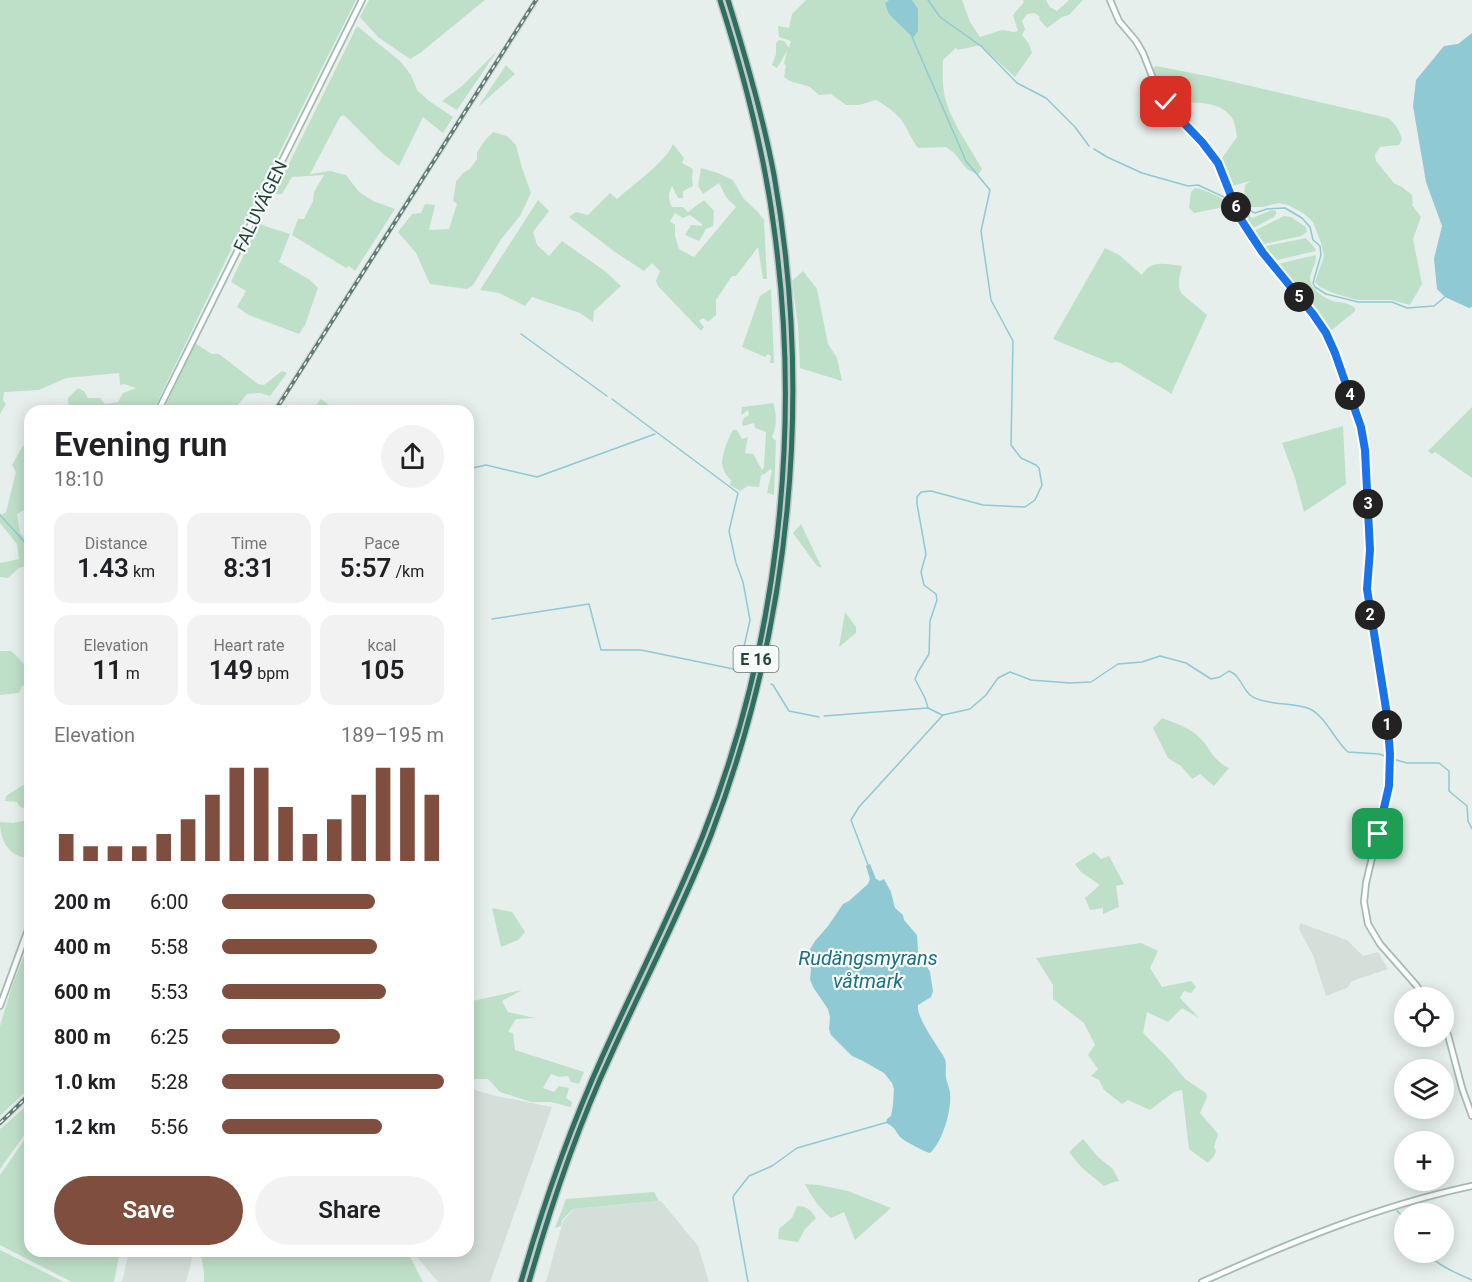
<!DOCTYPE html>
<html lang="en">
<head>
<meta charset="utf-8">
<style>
	:root { --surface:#fff; --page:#f2f2f2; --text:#202124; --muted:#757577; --accent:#7f4e3f }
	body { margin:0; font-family:Roboto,sans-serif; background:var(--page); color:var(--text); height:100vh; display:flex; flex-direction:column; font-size:22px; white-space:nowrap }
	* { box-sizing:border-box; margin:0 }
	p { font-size:20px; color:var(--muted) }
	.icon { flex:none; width:33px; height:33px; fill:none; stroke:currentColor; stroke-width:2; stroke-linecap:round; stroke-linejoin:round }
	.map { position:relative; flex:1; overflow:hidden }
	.sheet { position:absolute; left:24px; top:405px; width:450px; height:852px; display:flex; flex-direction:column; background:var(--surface); border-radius:18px; box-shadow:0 3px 15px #0003 }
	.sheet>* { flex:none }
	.buttons { position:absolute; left:1394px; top:987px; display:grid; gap:12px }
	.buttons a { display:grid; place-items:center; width:60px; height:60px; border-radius:50%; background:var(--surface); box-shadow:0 3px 15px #0003; font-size:30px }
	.pin { position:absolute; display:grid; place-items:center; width:51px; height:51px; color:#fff; margin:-26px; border-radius:12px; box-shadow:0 3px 9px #0006 }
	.km { position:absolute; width:30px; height:30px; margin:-15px; border-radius:50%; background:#222; color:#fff; font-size:16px; line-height:30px; text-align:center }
	.round { display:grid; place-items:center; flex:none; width:63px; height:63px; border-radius:32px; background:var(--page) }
	.head { display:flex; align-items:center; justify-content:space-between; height:102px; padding:0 30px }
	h1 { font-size:33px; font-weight:600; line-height:45px }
	.metrics { display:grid; grid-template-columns:repeat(3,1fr); gap:9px; height:102px; padding:6px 30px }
	.metrics div { display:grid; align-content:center; border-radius:15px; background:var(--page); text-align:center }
	.metrics b { font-size:26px; font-weight:600 }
	.metrics small { font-size:16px; font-weight:400 }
	.metrics p { font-size:16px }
	.chart { height:168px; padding:12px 30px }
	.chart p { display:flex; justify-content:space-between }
	.chart svg { width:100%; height:108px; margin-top:6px; stroke:var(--accent); stroke-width:6 }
	.action { display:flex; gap:12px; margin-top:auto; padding:12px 30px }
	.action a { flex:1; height:69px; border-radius:36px; background:var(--accent); color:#fff; font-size:24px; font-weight:600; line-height:69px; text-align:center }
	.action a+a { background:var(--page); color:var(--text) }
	ul { padding:0 30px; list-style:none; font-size:20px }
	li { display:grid; grid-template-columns:96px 72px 1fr; align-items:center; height:45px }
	li i { height:15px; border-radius:8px; background:var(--accent) }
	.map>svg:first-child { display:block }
</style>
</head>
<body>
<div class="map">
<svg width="1472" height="1282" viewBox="0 0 1472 1282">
	<rect width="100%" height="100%" fill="#e6efeb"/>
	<g fill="#d4dfda">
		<path d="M533,0H540L278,411H271Z"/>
		<path d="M1300,923L1347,940L1363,956L1378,952L1388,969L1352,981L1347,988L1326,996L1313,955L1299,929Z"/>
		<path d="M468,1088L496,1096L552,1107L490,1282H438L412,1251H468Z"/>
		<path d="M30,1090V1098L0,1127V1119Z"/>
		<path d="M661,1201L698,1246L709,1282H546L563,1221L574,1209Z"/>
		<path d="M129,1251H194L186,1282H122Z"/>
	</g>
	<g fill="#bfe0c8">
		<path d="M0,0H356L238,235L153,411H69L68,398L78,388L84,391L88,398H100L105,404L118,402L123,393L136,388L124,384L120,385L119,373L66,378L39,390L4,392L3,400L6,404L0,414Z"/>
		<path d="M369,0H485L420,53L410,59L378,37L360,17Z"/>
		<path d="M806,0H889L885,3L902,27L913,38L918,9L912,0H962L970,22L980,37L1002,30L1014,32L1018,31L1013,15L1024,2L1023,0H1046L1050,7L1057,11L1069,0H1083L1069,15L1062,17L1047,28L1039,19L1040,17L1035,13L1027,14L1022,21L1025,29L1022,35L1029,44L1032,53L1015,77L981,46H976L958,50L956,48L943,60C943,73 942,85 945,98C952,123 969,146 982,169L978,175L967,169L954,153L946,147L918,148C911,139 907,127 900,118C893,111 885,105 876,100L859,105H846L831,94L819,95L810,87L790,81L784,77L786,66L784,63L787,51L777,68L772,65L776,54V43L779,40L784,41L789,48L791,41L779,37L778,26L789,28L792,14Z"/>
		<path d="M357,26L401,62L411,75L417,90L429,101L453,117L443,133L423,117L399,166L383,154L344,115L340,117L310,174L330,171L346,175L359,192L373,201L395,209L355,271L349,266L346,268L292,235L298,219H304L313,201L314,192L324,175L292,177L282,194H274Z"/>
		<path d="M497,51L457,110L442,101L462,86Z"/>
		<path d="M506,65L515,74L478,107Z"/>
		<path d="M1156,66L1212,77L1388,118C1396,124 1399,130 1402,139L1399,145L1380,147L1375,155L1376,161L1394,183L1402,187L1412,195L1413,204L1412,205L1421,217L1413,239L1422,284L1410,305L1391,300H1357L1333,293L1320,287L1315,282L1324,256L1321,243L1313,222L1303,213L1288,205L1279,203L1262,207H1249C1243,199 1244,194 1245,185L1249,182L1250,181L1233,186L1222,161V158L1237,137C1236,131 1235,123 1232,118C1221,100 1192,103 1174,102C1164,92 1156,83 1153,68Z"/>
		<path d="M493,132L507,136L516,145L522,168L531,193L520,216L502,238L473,285L467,289L430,284L416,253L398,232L412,214L421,213L425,204L435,205L429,230L449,229L457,204L453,201L456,182L463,173L470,169L477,159V152L486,139Z"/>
		<path d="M673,144L684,158L682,163L693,169L692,178L693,186L683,191V198H678L672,186C668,194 668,199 672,207H683L688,212L704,200L714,211L713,226L706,229L699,241L685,235L691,225L702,226V224L690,215L683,218L675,213L670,221L675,225V236L679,249L694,257L736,207L726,197L719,183L703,194L698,186L701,168L718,173L733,180L743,198L758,212L764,220L767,279H763L758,247L736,276H732L716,300V315L708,322L703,318L699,321L704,327L701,331L658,286L656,281L660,271L652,263L644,271L615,252L569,217L576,212L588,215L610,193L617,199C631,186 666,162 673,144Z"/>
		<path d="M1195,188C1203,189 1224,198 1229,204L1228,206L1194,213L1189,208L1191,192Z"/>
		<path d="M538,200L549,211L533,232L537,245L549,256L562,241L606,272L621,286L594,311L593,322L580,313L532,297L525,306L499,293L480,290Z"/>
		<path d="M1236,203H1238L1252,218L1272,210L1276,211V214L1274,217L1250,230L1242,216Z"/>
		<path d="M1284,216L1291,217L1306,227L1307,232L1301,236L1260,245L1253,234L1254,231Z"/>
		<path d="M259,223L265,226L290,234L279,262L310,280L318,288L305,325L299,334L249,315L237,307L246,291L231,282Z"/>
		<path d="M1306,238L1314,247L1316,251L1273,261L1262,247Z"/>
		<path d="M1105,248L1119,255L1142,275C1151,259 1166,264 1182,266C1180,276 1176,284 1182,294L1207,315L1172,392V394L1120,363L1116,362L1111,363L1053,339Z"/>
		<path d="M1316,255C1316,265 1311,270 1310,278C1310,287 1321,296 1328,299C1338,304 1345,300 1355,308V311L1332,330H1328L1310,304L1277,265L1282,263Z"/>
		<path d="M803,271L817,289L828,344L837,358L842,381L800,368L798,326L792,281Z"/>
		<path d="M771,289L774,363H770L771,356L768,354L765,357L742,347L760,296Z"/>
		<path d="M195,343L212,354H219L258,384L264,385L282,371L287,373L270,396L260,393L247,394C244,397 241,402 237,405C224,415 181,411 163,411Z"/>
		<path d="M321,399L333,408L332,411H311Z"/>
		<path d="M773,403C777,413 777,427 772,437L776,441L774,495L767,493L772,470L770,469L765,474L761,475L759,487L748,486L740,491L730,485L731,480C726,476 723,470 722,463C722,455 729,436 733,430H737L742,439L748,437L745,453L753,454L762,470L764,467L766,432L755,428L754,423L743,426L742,423L744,418L749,415L748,410L741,415L742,407Z"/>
		<path d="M1472,407V478L1435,452L1432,454L1428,451Z"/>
		<path d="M1343,426L1346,484L1304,512L1295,478L1282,443Z"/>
		<path d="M30,442V507L17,514L20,533L30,545V565L19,568L8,578L0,577V563L19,559L17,544L0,523V513L2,515L6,512L16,472L12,465L23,446Z"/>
		<path d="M801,524L822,568L817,566L793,533Z"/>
		<path d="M845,612L856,627V633L839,647Z"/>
		<path d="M0,651H11C21,661 30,667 30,682L22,686L19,693L0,695Z"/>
		<path d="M1162,718C1174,723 1190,727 1200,738C1213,751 1210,758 1229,768L1214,786L1200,774L1192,779L1181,766L1168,758L1153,728Z"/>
		<path d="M23,785H28L30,791V806L24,808L20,807L17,802L5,801L6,796Z"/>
		<path d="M27,820L30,824V854L23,857C7,854 0,838 0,822L13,823Z"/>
		<path d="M1094,852L1101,859L1109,856L1124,884L1116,886L1119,907L1103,914V908L1090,910L1085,898L1100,885L1081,872L1075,864Z"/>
		<path d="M492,908L512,912L525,932L518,940L501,947Z"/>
		<path d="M30,941V1087L0,1116V1026L12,986Z"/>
		<path d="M1141,943L1158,951L1150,968L1162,987L1191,981L1196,987L1191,993L1184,991L1180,998L1199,1018L1182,1008L1168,1022L1147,1012L1143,1033L1168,1058L1185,1079L1206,1093L1207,1097L1200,1113L1218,1134L1214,1147L1216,1151L1214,1156L1208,1163L1189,1149L1182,1090L1174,1092L1150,1110L1128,1100L1122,1104L1104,1090L1099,1080L1091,1076L1098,1069L1088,1055L1095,1045L1084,1023L1053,999V985L1036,958Z"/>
		<path d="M522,990L502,1001L508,1012L535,1018L516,1019L508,1032L513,1033L515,1050L584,1072L579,1084L571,1082L568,1076L559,1077L551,1074L543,1088L554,1092L559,1086L569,1088L566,1098L572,1102L571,1107L551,1102H531L500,1092L488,1079H468V1002Z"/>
		<path d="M30,1103V1127L0,1169V1129Z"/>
		<path d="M30,1132V1251H120L114,1282H72L0,1245V1175Z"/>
		<path d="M1083,1139L1099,1158L1113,1169L1119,1181L1114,1182L1104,1186L1081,1167L1069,1152Z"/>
		<path d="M805,1184L819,1185L848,1191L891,1208L855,1240L844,1212L831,1218C821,1210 811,1196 805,1184Z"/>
		<path d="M654,1192L659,1201L573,1209L562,1220L561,1226L555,1228L566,1199Z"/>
		<path d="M797,1206C807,1206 811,1210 816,1218L805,1229L798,1242L778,1239L779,1229L792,1218Z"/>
		<path d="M0,1250L64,1282H0Z"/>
		<path d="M200,1251H407L423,1282H204V1272Z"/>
	</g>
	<g fill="#8ec9d4">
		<path d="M889,0H912L918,9V31L913,38L889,14L885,3Z"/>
		<path d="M1472,33V307L1469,308L1445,297L1437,289L1434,259L1442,226L1426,182L1413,106L1416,80L1444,46L1458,44Z"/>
		<path d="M870,864L876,879L880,881L884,879L891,892L895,908L903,915L904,920L917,935L918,951L930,972L933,991L931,997L918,1005C916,1018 938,1046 945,1059C947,1066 945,1071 946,1078C947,1083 949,1087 950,1092C952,1109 943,1141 930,1153C925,1152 904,1141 900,1137C895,1130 894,1126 886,1123L887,1119L891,1116L893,1105L894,1089L892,1083L884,1073L863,1061L852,1056L831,1035L829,1029L830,1017L828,1009L813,987L810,979L811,970L809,951L815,941L828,926L843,904L849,901L868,884L870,879L866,866Z"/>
	</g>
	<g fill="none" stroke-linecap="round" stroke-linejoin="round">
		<g stroke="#8ec9d4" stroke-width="1.5">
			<path d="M928,0L940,17L981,46L1017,83L1046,98L1075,127L1089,146"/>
			<path d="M912,37L966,161L990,190L981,231L991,300L1013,341L1011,445L1021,458L1036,465L1039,468L1042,485L1035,500L1025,507L983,505L931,491L921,492L917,497V504L926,554L921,572L924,585L936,594L937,600L930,621L929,654L918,672L915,679L925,698L928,708"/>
			<path d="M1094,149L1107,157L1142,173L1188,186L1198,185L1224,197"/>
			<path d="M1237,197L1249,210L1255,213L1267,209L1285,208L1302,218L1310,227L1313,240L1320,246L1321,255L1313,283L1315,287L1326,294L1358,302H1392L1407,308L1434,306L1446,296"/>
			<path d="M521,334L607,396"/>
			<path d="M612,399L738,493L729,531L736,563L743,582L750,620L739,669"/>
			<path d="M468,469L486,465L537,477L655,434"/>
			<path d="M0,515L30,548"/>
			<path d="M492,619L589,604L601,650H641L748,672"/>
			<path d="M771,684L773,685L789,711L819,717"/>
			<path d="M943,715L970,709L986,695L998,678L1010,672L1031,680L1070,683L1091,682L1118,664L1142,662L1160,656L1186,663L1211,679L1220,677L1229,671C1240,675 1242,688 1250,695C1264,706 1295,702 1310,709C1326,717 1335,741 1348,752L1379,754L1385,756"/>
			<path d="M824,716L928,708L942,715"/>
			<path d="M1393,759L1407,763H1439L1449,771V791L1467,806L1468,821L1472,829"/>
			<path d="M868,865L851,820L859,807L943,715"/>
			<path d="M1397,1211L1404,1217"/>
			<path d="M1426,1252C1438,1266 1456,1273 1472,1280"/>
			<path d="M748,1282L733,1198L734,1195L749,1176L772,1166L797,1148L888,1122"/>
		</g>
		<g stroke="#a4bbb3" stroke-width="8">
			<g id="secondary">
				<path d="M1110,0L1119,21L1136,41L1143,53L1159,94L1180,119L1202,142L1218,163L1240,218L1251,235L1263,253L1313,314L1326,333L1335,353L1361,427L1365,450L1370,550L1367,589L1387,715L1390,754L1389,786L1366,883L1364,902L1368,924L1380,944L1416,985L1425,998"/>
				<path d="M158,411L362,0"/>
				<path d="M0,1006L30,924"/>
				<path d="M1443,1026L1448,1035L1462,1088L1472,1116"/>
				<path d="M1202,1282C1289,1243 1378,1206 1472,1186"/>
			</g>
		</g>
		<g stroke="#c2cac8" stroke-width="8">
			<g id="highway">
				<path d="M521,1282C543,1205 570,1128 603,1055C636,982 673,910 703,835C778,646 802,430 774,228C764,151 744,75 720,0"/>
				<path d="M529,1282C551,1205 577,1128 611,1055C644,982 682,910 711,835C791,626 813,396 774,175C763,116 746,58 728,0"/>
			</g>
		</g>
		<use href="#secondary" stroke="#fff" stroke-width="4.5"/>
		<use href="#highway" stroke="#2f6f62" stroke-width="5"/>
		<g stroke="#5f7d75" stroke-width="4">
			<g id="rail">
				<path d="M275,411L536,0"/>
				<path d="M0,1123L30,1094"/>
			</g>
		</g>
		<use href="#rail" stroke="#f7fbf9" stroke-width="1.5" stroke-dasharray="4.5" stroke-linecap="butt"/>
	</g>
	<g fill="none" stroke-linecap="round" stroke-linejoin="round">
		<g stroke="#fff" stroke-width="12">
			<path id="route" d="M1166,102L1180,119L1202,142L1218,163L1240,218L1251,235L1263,253L1313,314L1326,333L1335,353L1361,427L1365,450L1370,550L1367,589L1387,715L1390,754L1389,786L1378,834"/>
		</g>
		<use href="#route" stroke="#1a73e8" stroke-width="8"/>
	</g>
	<g text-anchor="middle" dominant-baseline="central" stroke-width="4.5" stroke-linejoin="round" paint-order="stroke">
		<rect fill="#f7fbf9" stroke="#637a73" stroke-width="1.5" x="733.5" y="646" width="45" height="26" rx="4.5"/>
		<g font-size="16" font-weight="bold" fill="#24423a">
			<text x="756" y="659">E 16</text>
		</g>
		<g font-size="18" fill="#24423a" stroke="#f7fbf9">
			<text transform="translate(260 206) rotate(-64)">FALUVÄGEN</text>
		</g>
		<g font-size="20" font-style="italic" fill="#1c6f80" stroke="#f7fbf9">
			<text x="868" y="958">Rudängsmyrans<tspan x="868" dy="23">våtmark</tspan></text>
		</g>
	</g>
</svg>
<div class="buttons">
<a><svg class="icon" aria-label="locate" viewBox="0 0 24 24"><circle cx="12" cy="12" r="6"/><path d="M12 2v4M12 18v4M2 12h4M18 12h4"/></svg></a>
<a><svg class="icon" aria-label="layers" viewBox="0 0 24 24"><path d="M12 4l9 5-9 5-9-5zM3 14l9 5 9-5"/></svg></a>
<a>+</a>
<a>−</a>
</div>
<div class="pin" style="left:1378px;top:834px;background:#1e9e55"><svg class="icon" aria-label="arrive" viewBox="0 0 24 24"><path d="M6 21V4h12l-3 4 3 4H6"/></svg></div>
<div class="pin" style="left:1166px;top:102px;background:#d93025"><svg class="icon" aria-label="check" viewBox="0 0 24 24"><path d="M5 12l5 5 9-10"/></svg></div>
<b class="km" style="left:1387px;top:725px">1</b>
<b class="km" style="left:1370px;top:615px">2</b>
<b class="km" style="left:1368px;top:504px">3</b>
<b class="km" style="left:1350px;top:395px">4</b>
<b class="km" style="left:1299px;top:297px">5</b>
<b class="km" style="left:1236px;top:207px">6</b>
<section class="sheet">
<div class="head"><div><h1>Evening run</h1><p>18:10</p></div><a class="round"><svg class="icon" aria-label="share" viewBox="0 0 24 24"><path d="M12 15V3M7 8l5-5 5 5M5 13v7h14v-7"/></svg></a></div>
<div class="metrics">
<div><p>Distance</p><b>1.43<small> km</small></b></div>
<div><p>Time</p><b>8:31</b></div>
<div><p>Pace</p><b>5:57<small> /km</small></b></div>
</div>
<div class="metrics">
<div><p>Elevation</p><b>11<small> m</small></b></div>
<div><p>Heart rate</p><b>149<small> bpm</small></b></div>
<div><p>kcal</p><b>105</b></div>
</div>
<div class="chart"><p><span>Elevation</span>189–195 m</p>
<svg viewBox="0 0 160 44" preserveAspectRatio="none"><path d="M5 44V33M15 44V38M25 44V38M35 44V38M45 44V33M55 44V27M65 44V17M75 44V6M85 44V6M95 44V22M105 44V33M115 44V27M125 44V17M135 44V6M145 44V6M155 44V17"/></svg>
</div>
<ul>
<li><b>200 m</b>6:00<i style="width:69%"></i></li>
<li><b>400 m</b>5:58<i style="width:70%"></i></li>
<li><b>600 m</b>5:53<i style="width:74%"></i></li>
<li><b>800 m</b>6:25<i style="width:53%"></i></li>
<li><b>1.0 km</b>5:28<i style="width:100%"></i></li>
<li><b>1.2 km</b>5:56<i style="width:72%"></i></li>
</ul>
<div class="action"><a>Save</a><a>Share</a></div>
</section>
</div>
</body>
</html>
